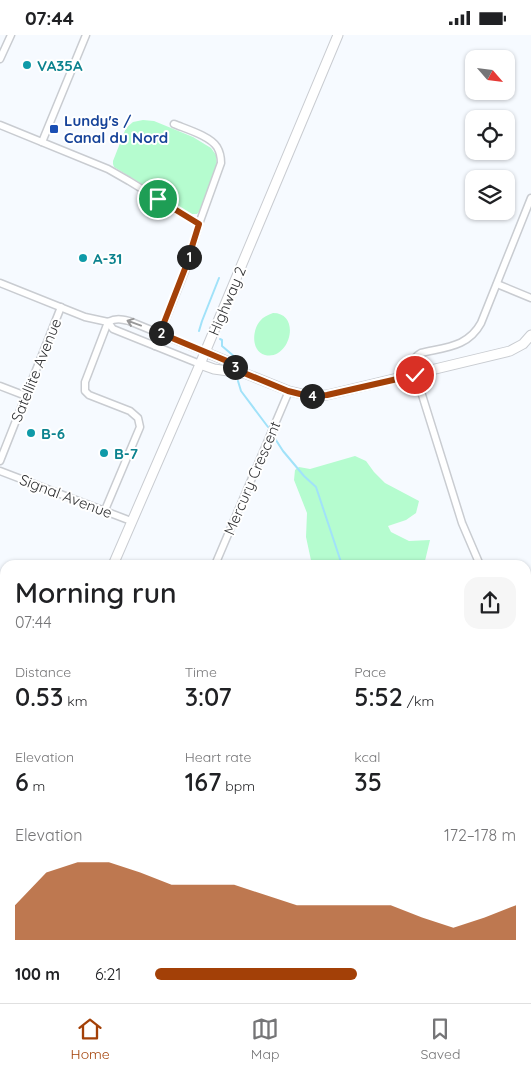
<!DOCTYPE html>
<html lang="en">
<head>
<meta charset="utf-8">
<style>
	:root { --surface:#fff; --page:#f6f6f6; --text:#202124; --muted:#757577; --line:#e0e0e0; --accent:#a34007 }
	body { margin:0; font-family:Quicksand,sans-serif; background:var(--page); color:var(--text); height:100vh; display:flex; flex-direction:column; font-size:19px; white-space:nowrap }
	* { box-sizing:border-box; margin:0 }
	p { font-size:16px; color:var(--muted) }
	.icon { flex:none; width:28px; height:28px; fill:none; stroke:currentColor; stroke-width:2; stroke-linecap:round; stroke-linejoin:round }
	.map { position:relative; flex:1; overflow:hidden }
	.sheet { position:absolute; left:0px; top:525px; width:531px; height:444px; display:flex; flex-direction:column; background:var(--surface); border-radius:15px 15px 0 0; box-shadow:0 1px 4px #0004 }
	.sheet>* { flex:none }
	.needle { width:32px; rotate:118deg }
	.buttons { position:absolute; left:465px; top:15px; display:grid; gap:10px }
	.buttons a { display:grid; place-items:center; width:50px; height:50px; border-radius:10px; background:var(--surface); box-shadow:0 1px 4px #0004; font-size:25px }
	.pin { position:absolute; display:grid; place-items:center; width:42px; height:42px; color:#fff; margin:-21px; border:2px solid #fff; border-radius:50%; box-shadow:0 1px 5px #0007 }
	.km { position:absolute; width:25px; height:25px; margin:-12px; border-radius:50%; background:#222; color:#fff; font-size:14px; line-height:25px; text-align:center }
	.round { display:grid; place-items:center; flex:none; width:52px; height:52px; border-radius:15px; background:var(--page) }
	.headline { display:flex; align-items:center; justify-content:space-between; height:85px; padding:0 15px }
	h1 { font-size:28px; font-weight:600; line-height:38px }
	.stats { display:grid; grid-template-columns:repeat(3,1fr); gap:8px; height:85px; padding:5px 15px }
	.stats div { display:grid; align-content:center }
	.stats b { font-size:25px; font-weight:600 }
	.stats small { font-size:14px; font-weight:400 }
	.stats p { font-size:14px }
	.chart { height:140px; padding:10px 15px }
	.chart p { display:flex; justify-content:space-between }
	.chart svg { width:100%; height:90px; margin-top:5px; fill:var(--accent); opacity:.7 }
	ul { padding:0 15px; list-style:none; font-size:16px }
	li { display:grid; grid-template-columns:80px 60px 1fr; align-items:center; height:38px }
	li i { height:12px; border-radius:6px; background:var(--accent) }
	.status { display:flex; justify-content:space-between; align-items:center; height:35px; padding:0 25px; background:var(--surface); direction:ltr }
	.status svg { height:14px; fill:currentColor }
	.tabs { display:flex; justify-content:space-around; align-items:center; height:70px; border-top:1px solid var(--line); background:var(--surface); font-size:14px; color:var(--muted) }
	.tabs a { display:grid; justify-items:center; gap:2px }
	.tabs .on { color:var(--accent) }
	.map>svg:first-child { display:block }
</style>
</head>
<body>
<div class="status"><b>07:44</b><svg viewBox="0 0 49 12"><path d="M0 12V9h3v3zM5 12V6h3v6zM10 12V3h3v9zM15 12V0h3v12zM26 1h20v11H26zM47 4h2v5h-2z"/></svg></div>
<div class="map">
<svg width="531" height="968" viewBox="0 0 531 968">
	<rect width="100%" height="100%" fill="#f6faff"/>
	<path fill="#ffe9ee" d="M5,960V964H113L112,967L116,968H3Z"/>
	<g fill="#b5fccf">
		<path d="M143,85L154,86L193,102L211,113L216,120L217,129L201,175L197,179H191L114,132L113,129V126L126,93L133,87Z"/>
		<path d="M273,278C302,278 290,326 265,320C251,316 252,295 260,286C263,282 268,280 273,278Z"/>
		<path d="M355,421L366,426L374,437L385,448L419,466L416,478L406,485L388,491L391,497L409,506L430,505L424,530H312L306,502L307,478L294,445L295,435L299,432L310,434Z"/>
		<path d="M531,907V968H329L321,964H526V918Z"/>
	</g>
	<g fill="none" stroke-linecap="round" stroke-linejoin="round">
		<g stroke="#a1e2f9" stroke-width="2">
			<path d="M199,296L202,286L219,243"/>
			<path d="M220,304L222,305V311L236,323"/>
			<path d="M238,346L241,356L268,392"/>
			<path d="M274,402L283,416L304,441L316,452L342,530"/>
		</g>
		<g stroke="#c9ccd1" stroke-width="9">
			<g id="street">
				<path d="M0,24L11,0"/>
				<path d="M0,90L108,134L129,146L199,189"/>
				<path d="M42,107L86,0"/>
				<path d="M0,248L85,282L108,287C116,283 121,284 129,286L205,317"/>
				<path d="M497,249L531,263"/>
				<path d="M108,287L113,294L200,329"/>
				<path d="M155,311L187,231L199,189L221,128C221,123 220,117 217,112C210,101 186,94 174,89"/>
				<path d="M0,351L26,361"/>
				<path d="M0,426L61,272"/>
				<path d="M0,436L131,486"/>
				<path d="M105,475L140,392L138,383L130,376L89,360L85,356V347L108,287"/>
				<path d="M215,530L289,356"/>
				<path d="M480,530L462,488L413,331C414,325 415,321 421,318C446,312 468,312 481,288L531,163"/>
				<path d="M526,683L531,700"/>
				<path d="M0,695L5,697"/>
				<path d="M0,771L5,758"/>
			</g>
		</g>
		<g stroke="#c9ccd1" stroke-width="11">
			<g id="secondary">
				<path d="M205,317L227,326L244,338L289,356L311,361L327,360L510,316L523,309L531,300"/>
				<path d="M200,329L214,334L243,338"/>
				<path d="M113,530L198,334L338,0"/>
				<path d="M0,925L5,902"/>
			</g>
		</g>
		<use href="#street" stroke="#fff" stroke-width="6"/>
		<use href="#secondary" stroke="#fff" stroke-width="9"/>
	</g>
	<defs><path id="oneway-shaft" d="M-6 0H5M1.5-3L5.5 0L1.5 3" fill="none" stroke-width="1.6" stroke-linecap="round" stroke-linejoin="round" transform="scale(1.25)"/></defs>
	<use stroke="#989899" href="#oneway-shaft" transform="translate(134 288) rotate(-160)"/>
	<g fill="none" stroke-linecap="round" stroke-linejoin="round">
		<g stroke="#fff" stroke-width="10">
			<path id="route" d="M158,164L199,189L186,231L160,298L227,326L244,338L288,356L300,359L311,361L327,360L415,340"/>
		</g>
		<use href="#route" stroke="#a34007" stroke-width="6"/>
	</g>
	<g fill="#0f9aa8" stroke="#fff" stroke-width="2">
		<circle cx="27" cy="30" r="5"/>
		<circle cx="83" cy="223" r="5"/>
		<circle cx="31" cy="398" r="5"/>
		<circle cx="104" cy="418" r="5"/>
	</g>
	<rect fill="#1a4fb4" stroke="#fff" stroke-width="2" x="49" y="89" width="10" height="10" rx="2.5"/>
	<g text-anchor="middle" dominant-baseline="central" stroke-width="4" stroke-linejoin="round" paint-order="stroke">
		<g font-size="15" font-weight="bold" fill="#0d838f" stroke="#fff" text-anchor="start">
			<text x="37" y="30">VA35A</text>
			<text x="93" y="223">A-31</text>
			<text x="41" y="398">B-6</text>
			<text x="114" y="418">B-7</text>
		</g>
		<g font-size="15" font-weight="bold" fill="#164399" stroke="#fff" text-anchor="start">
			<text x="64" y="85">Lundy's /<tspan x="64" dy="17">Canal du Nord</tspan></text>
		</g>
		<g font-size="15" fill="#303133" stroke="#fff">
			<text transform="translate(227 266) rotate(-67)">Highway 2</text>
			<text transform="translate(36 335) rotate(-68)">Satellite Avenue</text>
			<text transform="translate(252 443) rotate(-67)">Mercury Crescent</text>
			<text transform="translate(66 461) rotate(21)">Signal Avenue</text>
		</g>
	</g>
</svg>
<div class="buttons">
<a><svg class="needle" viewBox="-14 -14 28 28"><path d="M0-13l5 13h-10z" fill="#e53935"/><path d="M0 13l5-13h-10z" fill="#757577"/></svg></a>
<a><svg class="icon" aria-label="locate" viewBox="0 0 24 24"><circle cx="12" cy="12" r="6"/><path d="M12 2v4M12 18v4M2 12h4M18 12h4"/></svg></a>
<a><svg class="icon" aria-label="layers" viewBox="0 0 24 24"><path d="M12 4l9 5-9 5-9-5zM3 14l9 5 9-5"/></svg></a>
</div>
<div class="pin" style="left:158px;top:164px;background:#1e9e55"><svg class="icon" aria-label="arrive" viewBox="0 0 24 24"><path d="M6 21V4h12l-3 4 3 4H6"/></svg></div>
<div class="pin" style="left:415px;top:340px;background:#d93025"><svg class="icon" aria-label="check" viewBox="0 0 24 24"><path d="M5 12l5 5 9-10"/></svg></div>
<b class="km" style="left:189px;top:222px">1</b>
<b class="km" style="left:161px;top:298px">2</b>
<b class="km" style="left:235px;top:332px">3</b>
<b class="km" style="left:312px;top:361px">4</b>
<section class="sheet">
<div class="headline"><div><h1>Morning run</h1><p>07:44</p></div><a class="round"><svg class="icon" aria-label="share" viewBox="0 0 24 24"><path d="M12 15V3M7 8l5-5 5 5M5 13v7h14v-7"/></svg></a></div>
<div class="stats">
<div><p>Distance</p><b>0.53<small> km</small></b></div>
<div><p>Time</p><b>3:07</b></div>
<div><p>Pace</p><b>5:52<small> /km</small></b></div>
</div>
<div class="stats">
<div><p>Elevation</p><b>6<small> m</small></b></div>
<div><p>Heart rate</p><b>167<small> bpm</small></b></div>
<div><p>kcal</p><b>35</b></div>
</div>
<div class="chart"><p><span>Elevation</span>172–178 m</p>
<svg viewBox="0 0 160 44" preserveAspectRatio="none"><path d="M0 44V27L10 11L20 6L30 6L40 11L50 17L60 17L70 17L80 22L90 27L100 27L110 27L120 27L130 33L140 38L150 33L160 27V44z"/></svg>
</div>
<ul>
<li><b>100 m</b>6:21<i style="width:56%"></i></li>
</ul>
</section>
</div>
<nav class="tabs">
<a class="on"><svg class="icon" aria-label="home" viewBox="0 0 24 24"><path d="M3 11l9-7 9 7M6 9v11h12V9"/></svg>Home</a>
<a><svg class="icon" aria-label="map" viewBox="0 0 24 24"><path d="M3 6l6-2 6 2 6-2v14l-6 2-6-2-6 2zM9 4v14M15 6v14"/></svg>Map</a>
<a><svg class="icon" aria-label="saved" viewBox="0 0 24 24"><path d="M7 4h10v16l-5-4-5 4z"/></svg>Saved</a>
</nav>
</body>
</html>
